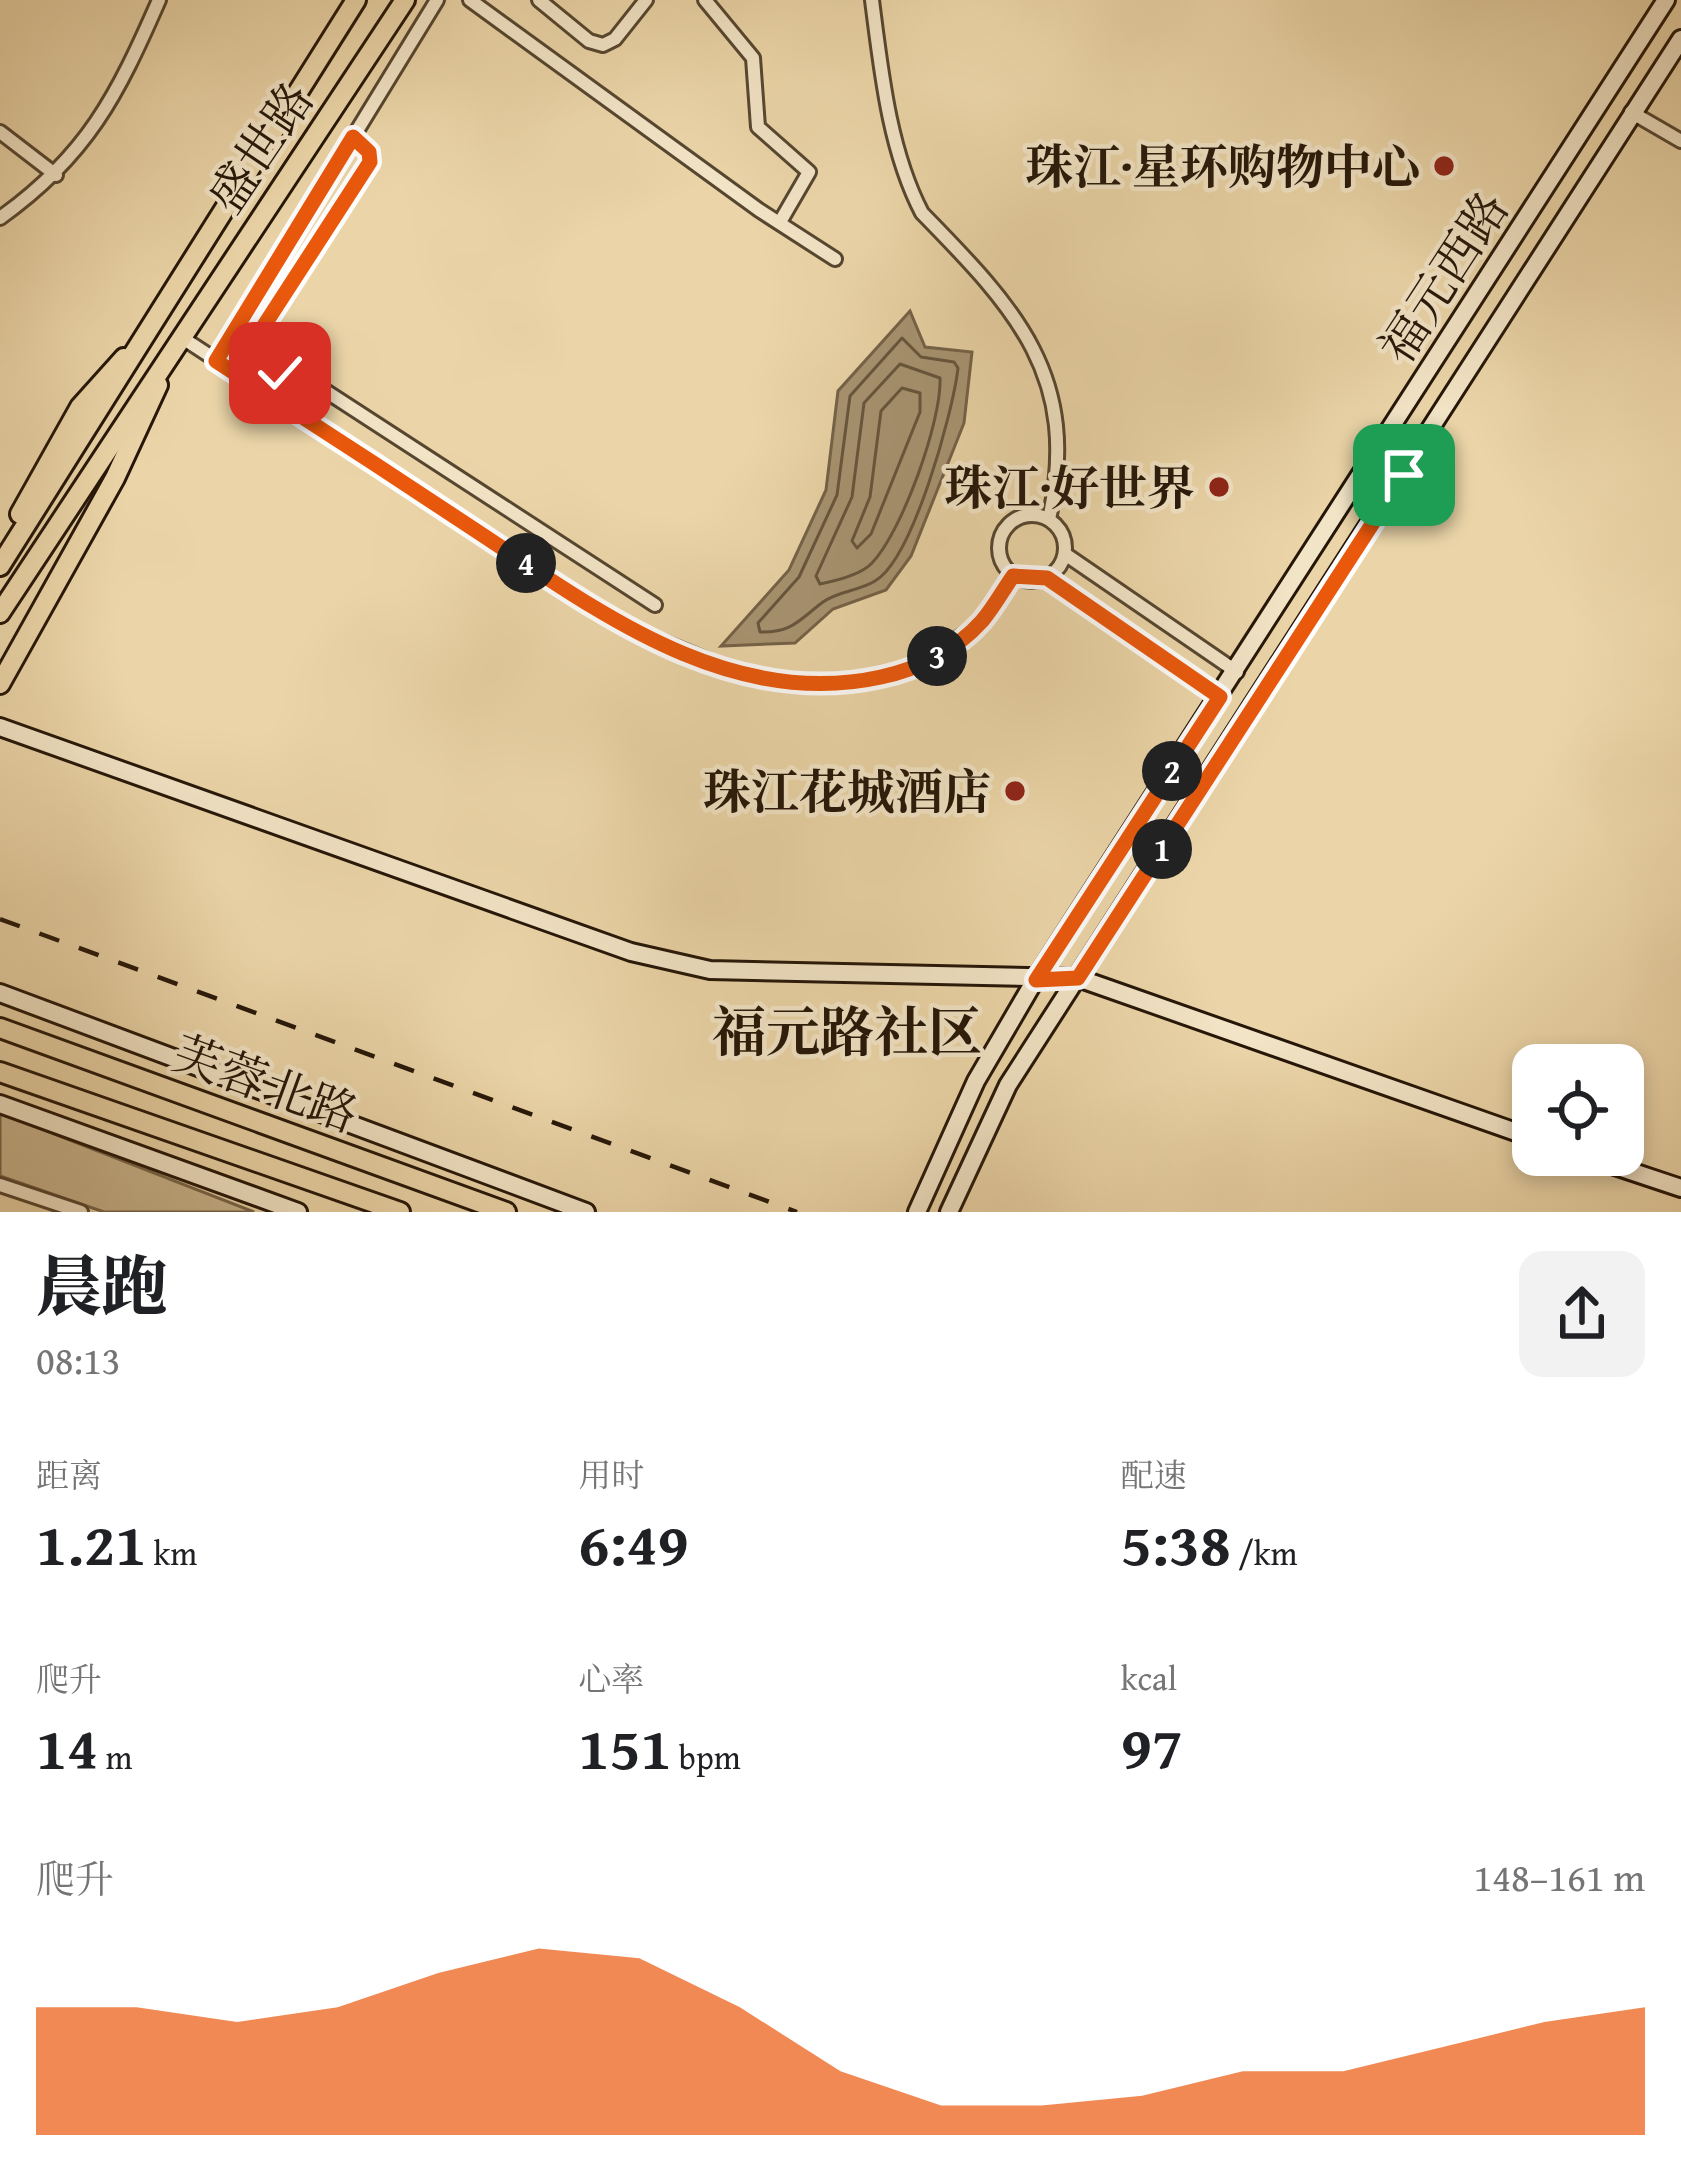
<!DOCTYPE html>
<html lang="zh">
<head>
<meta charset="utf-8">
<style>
	:root { --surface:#fff; --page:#f2f2f2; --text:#202124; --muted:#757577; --accent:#ea580c }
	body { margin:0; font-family:"Gentium Book Plus","Noto Serif SC",serif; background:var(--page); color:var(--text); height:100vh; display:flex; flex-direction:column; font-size:45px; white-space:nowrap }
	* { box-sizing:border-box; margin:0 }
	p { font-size:39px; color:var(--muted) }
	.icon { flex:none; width:66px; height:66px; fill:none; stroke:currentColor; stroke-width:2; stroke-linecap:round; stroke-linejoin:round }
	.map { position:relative; height:1212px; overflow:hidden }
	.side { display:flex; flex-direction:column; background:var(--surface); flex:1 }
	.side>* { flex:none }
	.controls { position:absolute; left:1512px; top:1044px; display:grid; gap:24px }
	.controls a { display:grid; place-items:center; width:132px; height:132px; border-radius:24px; background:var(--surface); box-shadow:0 6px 18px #0003; font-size:60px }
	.pin { position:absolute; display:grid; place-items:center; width:102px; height:102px; color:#fff; margin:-51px; border-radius:24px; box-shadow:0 6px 18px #0006 }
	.km { position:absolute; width:60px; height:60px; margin:-30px; border-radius:50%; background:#222; color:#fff; font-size:33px; line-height:60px; text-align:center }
	.round { display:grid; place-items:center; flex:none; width:126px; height:126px; border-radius:24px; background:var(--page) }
	.head { display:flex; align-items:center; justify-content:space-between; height:204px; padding:0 36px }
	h1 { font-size:66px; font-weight:800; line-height:90px }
	.stats { display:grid; grid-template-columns:repeat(3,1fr); gap:18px; height:204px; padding:12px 36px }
	.stats div { display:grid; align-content:center }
	.stats b { font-size:60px; font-weight:800 }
	.stats small { font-size:33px; font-weight:400 }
	.stats p { font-size:33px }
	.chart { height:336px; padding:24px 36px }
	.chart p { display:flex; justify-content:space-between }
	.chart svg { width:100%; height:216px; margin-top:12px; fill:var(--accent); opacity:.7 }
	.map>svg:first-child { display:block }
</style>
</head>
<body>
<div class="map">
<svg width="1681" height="1212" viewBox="0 0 1681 1212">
	<rect width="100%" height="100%" fill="#ebd5a8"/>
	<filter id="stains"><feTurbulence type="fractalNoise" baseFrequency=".00167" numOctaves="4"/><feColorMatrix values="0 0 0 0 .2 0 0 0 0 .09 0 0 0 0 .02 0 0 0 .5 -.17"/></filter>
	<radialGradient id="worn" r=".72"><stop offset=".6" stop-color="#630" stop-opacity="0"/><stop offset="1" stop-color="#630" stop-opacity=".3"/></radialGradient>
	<path fill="#c9b58d" stroke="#77664a" stroke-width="3" d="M0,1113L254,1212H104L0,1176Z"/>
	<path fill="#a89472" stroke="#746248" stroke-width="3" d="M910,311L925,347L972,352L964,423L911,556L886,590L833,609L795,643L721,646L789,570L826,490L838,391Z"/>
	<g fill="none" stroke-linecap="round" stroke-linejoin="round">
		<g stroke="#66553d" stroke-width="3">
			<path d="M902,338L921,357L954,362L958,368C953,412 913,559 875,581C859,591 838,591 823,602C799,620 792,633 760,632L758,623L799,577L837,495L850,396Z"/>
			<path d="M900,364L940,378C942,420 902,532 872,563C861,575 835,581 820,584L816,576L852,497L864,403Z"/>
			<path d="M902,388L920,393V412L871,534L857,548L852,541L870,497L881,411Z"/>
		</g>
		<g stroke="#564630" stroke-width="18">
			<g id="street">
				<path d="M470,0L759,210L835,259"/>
				<path d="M539,0L589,41L603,45L615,39L646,0"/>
				<path d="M705,0L753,58L758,127L809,172L780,222"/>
				<path d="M872,0C881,70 889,150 922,213C1016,309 1081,377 1049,519"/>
				<path d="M1631,112L1681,141"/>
				<path d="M0,132L56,175"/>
				<path d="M353,137L369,152L370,162L256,337L257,355L280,373L304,377L655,605"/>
				<path d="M0,218C87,156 117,96 159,0"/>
				<path d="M181,337L620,624L739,673L787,683L853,684L913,670L981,622L1013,576"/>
				<path d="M216,361L437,0"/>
				<circle cx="1032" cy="548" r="33"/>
				<path d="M1065,554L1237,672"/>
				<path d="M1047,578L1220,697"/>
				<path d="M0,1185L81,1212"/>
			</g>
		</g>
		<g stroke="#251608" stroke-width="22">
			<g id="secondary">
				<path d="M0,727L631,952L710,970L1078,978L1533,1138"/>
				<path d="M0,993L586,1212"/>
				<path d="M0,1104L298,1212"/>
				<path d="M1582,1155L1681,1188"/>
				<path d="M917,1212L976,1081L1035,980L1666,0"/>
				<path d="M949,1212L1008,1085L1681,39"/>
			</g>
		</g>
		<g stroke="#251608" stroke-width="24">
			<g id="primary">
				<path d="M20,514L80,407L124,358"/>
				<path d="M0,566L356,0"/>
				<path d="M0,613L405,0"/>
				<path d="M0,684L115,478L158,385"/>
				<path d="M0,1028L506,1212"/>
				<path d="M0,1072L400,1212"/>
			</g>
		</g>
		<use href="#street" stroke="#f2e4c6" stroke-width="12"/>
		<use href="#secondary" stroke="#f2e4c6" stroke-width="16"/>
		<use href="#primary" stroke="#ebd5a8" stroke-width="18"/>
		<path stroke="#251608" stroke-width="4.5" stroke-dasharray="21 21" stroke-linecap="butt" d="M0,919L797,1212"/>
	</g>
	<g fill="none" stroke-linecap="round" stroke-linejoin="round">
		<g stroke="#fff" stroke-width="24">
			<path id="route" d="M280,373L261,361L256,338L370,162L369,152L353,137L216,361C303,417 389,473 475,530C595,609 728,711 881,677C919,669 956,650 982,621C994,607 1003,590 1013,576L1047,578L1220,697L1036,980L1078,978L1404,475"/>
		</g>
		<use href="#route" stroke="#ea580c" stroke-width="15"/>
	</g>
	<g fill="#8f2418" stroke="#f2e4c6" stroke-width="4.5">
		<circle cx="1444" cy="166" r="12"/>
		<circle cx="1219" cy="487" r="12"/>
		<circle cx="1015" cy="791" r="12"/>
	</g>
	<g text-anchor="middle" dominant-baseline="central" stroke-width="9" stroke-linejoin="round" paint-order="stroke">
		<g font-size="48" fill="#251608" stroke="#f2e4c6">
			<text transform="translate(260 147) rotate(-56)">盛世路</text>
			<text transform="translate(1443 277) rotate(-57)">福元西路</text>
			<text transform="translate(266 1083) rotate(20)">芙蓉北路</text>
		</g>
		<g font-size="48" font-weight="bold" fill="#251608" stroke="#f2e4c6" text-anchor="end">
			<text x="1420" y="166">珠江·星环购物中心</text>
			<text x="1195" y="487">珠江·好世界</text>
			<text x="991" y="791">珠江花城酒店</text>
		</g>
		<g font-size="54" font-weight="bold" fill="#251608" stroke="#f2e4c6">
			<text x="847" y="1031">福元路社区</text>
		</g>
	</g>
	<rect width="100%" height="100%" filter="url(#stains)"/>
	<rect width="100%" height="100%" fill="url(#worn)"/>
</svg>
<div class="controls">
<a><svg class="icon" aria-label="locate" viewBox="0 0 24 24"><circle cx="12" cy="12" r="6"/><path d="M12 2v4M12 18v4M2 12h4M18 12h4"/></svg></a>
</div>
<div class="pin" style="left:1404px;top:475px;background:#1e9e55"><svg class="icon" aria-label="arrive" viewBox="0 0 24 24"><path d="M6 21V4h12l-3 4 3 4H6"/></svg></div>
<div class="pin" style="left:280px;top:373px;background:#d93025"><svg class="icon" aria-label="check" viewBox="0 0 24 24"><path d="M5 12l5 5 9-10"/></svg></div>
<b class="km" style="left:1162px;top:849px">1</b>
<b class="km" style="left:1172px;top:771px">2</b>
<b class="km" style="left:937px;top:656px">3</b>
<b class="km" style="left:526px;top:563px">4</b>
</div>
<section class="side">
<div class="head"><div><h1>晨跑</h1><p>08:13</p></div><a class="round"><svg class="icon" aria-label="share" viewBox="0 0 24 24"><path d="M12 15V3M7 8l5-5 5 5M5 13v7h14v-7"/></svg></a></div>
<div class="stats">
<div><p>距离</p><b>1.21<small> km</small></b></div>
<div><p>用时</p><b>6:49</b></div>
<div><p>配速</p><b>5:38<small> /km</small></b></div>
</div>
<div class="stats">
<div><p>爬升</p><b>14<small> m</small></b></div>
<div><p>心率</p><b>151<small> bpm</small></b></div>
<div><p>kcal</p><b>97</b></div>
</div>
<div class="chart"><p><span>爬升</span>148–161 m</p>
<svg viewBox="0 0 160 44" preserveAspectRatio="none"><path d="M0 44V18L10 18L20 21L30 18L40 11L50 6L60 8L70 18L80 31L90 38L100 38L110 36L120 31L130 31L140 26L150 21L160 18V44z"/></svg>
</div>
</section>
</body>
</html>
